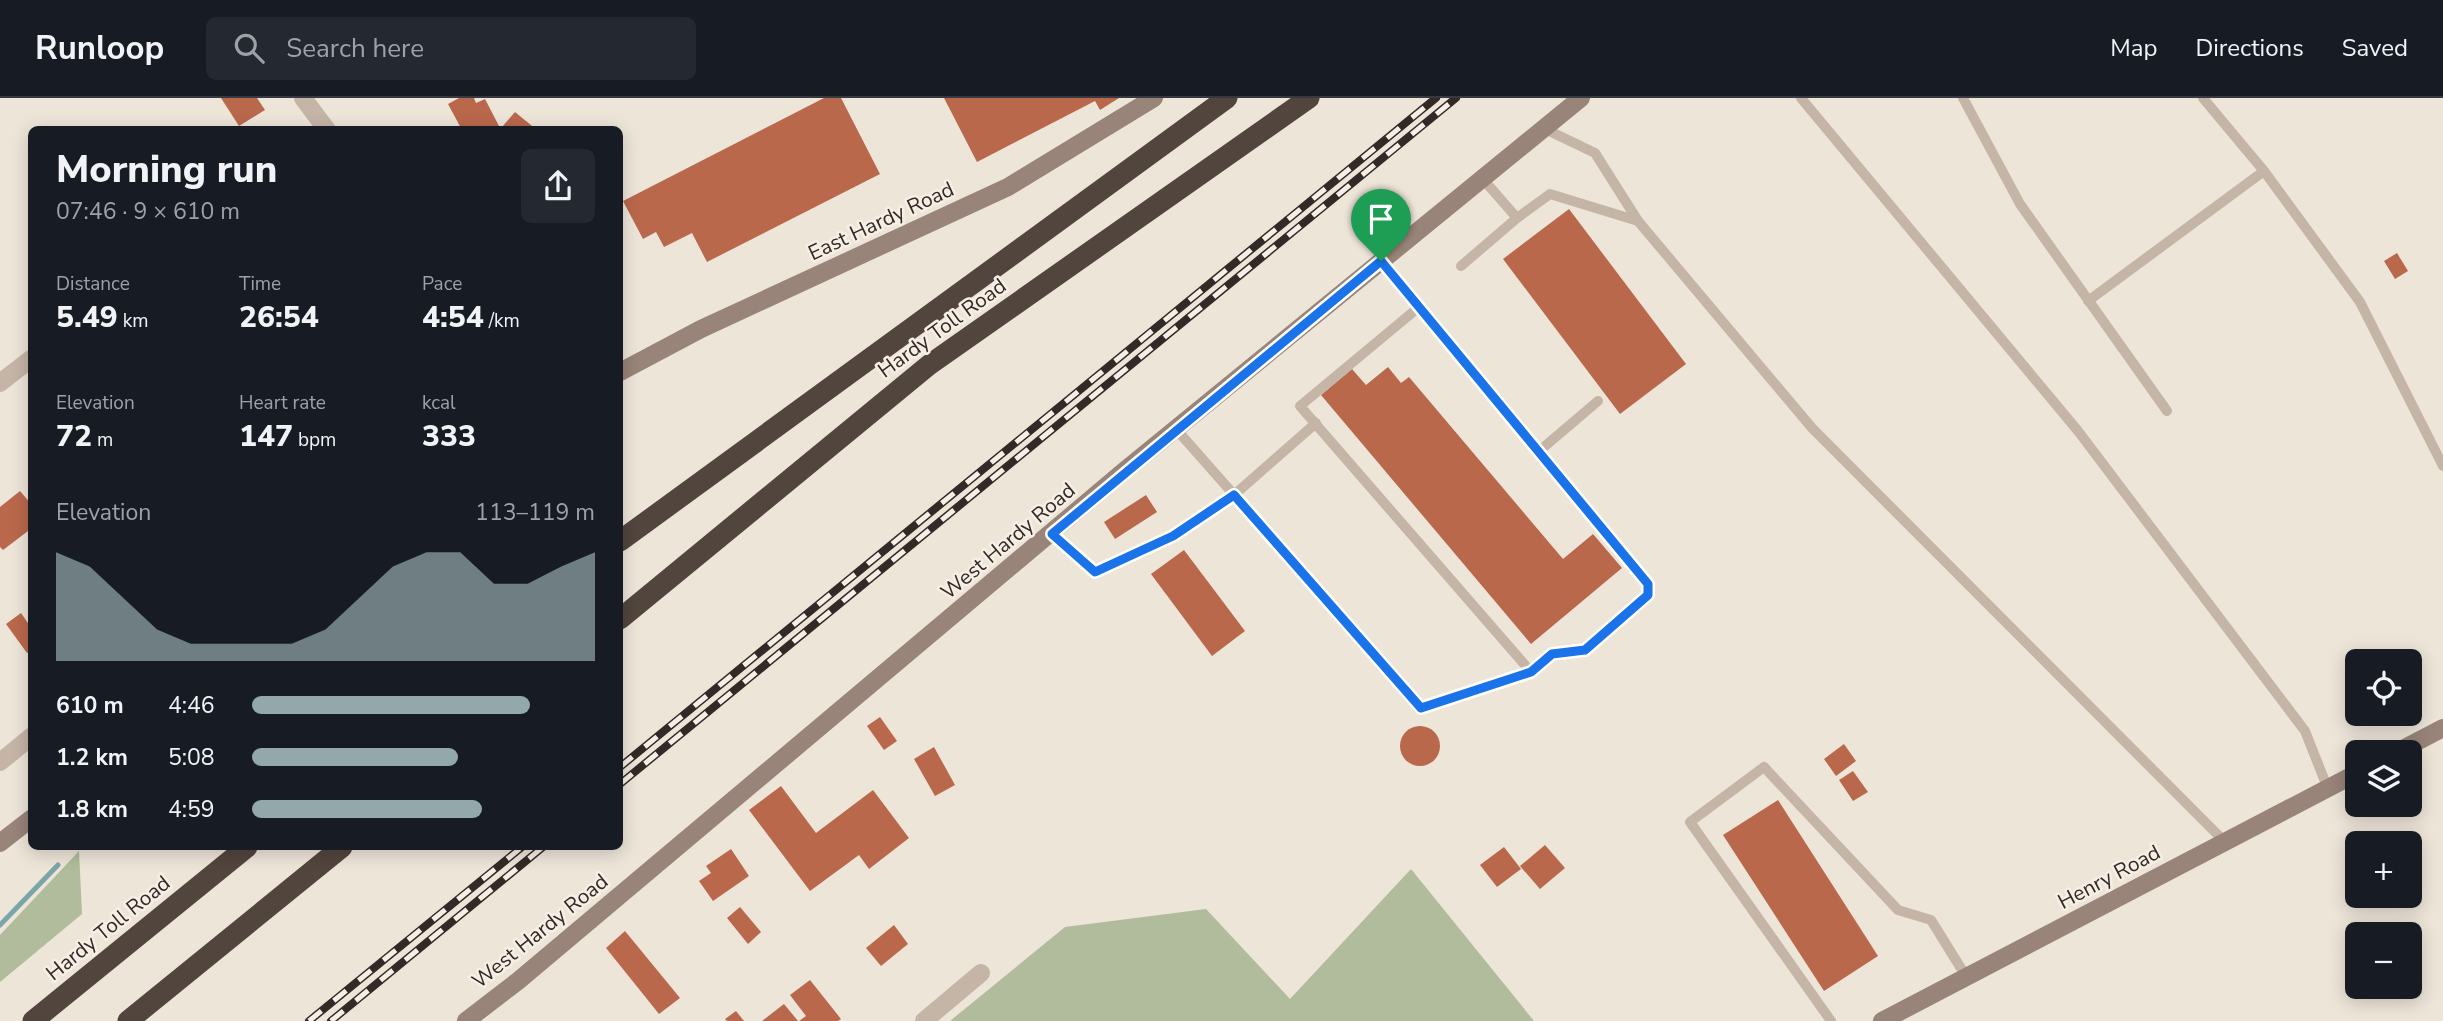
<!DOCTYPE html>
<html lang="en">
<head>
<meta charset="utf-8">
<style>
	:root { --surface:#171b24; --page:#242831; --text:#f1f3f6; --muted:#9ea1a6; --line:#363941; --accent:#93a8ab }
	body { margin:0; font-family:"Nunito Sans",sans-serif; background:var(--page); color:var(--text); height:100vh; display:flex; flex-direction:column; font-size:26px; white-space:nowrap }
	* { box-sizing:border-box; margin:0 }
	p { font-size:23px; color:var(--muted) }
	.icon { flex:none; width:38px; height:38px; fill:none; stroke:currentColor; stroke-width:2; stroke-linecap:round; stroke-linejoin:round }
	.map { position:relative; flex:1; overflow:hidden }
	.panel { position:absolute; left:28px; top:28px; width:595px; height:724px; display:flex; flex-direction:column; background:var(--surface); border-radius:10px; box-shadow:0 4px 18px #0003 }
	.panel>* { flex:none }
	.tools { position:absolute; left:2345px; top:551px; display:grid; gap:14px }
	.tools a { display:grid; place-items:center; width:77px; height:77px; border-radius:10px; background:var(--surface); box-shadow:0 4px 18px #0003; font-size:35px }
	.pin { position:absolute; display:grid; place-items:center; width:60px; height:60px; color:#fff; margin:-72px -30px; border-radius:50% 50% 50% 0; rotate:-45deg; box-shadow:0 0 7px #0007 }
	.pin .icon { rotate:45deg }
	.round { display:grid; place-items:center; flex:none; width:74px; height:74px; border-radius:10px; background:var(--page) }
	.headline { display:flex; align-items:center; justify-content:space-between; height:119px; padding:0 28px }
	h1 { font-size:38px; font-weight:800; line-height:52px }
	.metrics { display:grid; grid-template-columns:repeat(3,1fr); gap:10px; height:119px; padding:7px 28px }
	.metrics div { display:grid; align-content:center }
	.metrics b { font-size:30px; font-weight:800 }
	.metrics small { font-size:19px; font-weight:400 }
	.metrics p { font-size:19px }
	.chart { height:196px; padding:14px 28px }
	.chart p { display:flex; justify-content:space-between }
	.chart svg { width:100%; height:126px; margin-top:7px; fill:var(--accent); opacity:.7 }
	ul { padding:0 28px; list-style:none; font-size:23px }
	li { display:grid; grid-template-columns:112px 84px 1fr; align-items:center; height:52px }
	li i { height:18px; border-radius:9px; background:var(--accent) }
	header { display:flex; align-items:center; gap:42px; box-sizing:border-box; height:98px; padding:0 35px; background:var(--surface); border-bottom:2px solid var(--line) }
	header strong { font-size:33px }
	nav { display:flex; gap:38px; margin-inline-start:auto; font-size:24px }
	.search { width:490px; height:63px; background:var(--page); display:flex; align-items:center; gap:18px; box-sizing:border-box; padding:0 24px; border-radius:10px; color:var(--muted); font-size:26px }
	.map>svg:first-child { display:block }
</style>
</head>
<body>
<header>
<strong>Runloop</strong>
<div class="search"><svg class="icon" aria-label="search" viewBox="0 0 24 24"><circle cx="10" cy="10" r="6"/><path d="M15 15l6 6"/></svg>Search here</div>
<nav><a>Map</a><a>Directions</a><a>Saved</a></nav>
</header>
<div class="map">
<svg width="2443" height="923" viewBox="0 0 2443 923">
	<rect width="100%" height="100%" fill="#eee5d9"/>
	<g fill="#b0bc9b">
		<path d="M79,753L82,816L0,884V837Z"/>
		<path d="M1411,771L1534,923H950L1065,829L1206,811L1290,901Z"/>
	</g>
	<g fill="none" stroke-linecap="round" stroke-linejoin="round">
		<path stroke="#7ba6a9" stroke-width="5" d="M0,827L58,767"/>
	</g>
	<g fill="#ba684c">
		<path d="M221,0H257L265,12L239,28Z"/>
		<path d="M459,0H474L476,5L485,1L499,28L491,32H462L448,6Z"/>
		<path d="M824,0H841L880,76L707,164L692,135L664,149L656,134L643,141L623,103Z"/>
		<path d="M944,0H1119L1100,12L1095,3L977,64Z"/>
		<path d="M515,14L537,32L502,29Z"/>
		<path d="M1569,111L1686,266L1620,316L1503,161Z"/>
		<path d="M2397,155L2408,173L2395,181L2384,163Z"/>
		<path d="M1388,269L1401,285L1409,279L1563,461L1593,436L1622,470L1531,546L1321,297L1352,271L1366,287Z"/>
		<path d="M20,393L32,407V430L3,452L0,449V409Z"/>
		<path d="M1146,397L1157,414L1115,441L1104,424Z"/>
		<path d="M1184,452L1245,533L1212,558L1151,476Z"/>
		<path d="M21,515L32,531V552L27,555L6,526Z"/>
		<path d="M880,619L897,643L884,652L867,628Z"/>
		<circle cx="1420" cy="648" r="20"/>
		<path d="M1844,646L1856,663L1836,678L1824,661Z"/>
		<path d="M934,649L955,687L935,698L914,661Z"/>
		<path d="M1853,673L1868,694L1853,703L1839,682Z"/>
		<path d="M781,688L816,735L873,692L909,740L869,771L859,757L810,793L749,712Z"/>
		<path d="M1778,702L1878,858L1824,893L1723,737Z"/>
		<path d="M1545,747L1565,770L1540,791L1520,768Z"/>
		<path d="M1504,749L1521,771L1497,789L1480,767Z"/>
		<path d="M731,751L749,778L713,803L699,783L711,775L706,768Z"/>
		<path d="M740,809L761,834L748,846L727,820Z"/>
		<path d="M894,827L908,846L881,868L866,850Z"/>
		<path d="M625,833L680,900L659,916L606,850Z"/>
		<path d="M810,882L841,921L838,923H799L806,918L790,897Z"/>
		<path d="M784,906L798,923H762Z"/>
		<path d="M736,913L744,923H727L725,921Z"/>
	</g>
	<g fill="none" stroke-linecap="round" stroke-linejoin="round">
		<g stroke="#c5b5a7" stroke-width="10">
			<path d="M1801,0L2078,333L2305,633L2328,691"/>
			<path d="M1963,0L2020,106L2167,313"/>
			<path d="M1543,30L1595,55L1638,123L1812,330L2225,744"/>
			<path d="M2264,73L2360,204L2443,368"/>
			<path d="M1482,80L1517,120L1550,96L1638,123"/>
			<path d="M1381,163C1470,270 1559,379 1648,486V497L1585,553L1552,556L1531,574L1300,308L1419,209"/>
			<path d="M1461,168L1517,120"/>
			<path d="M2088,203L2264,73L2203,0"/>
			<path d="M1176,331L1421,609L1531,574"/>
			<path d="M1538,354L1598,303"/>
			<path d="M1051,436L1095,474L1173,438L1234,397L1316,325"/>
			<path d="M1831,923L1690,724L1764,669L1898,812L1931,822L1967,880"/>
		</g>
		<g stroke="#c5b5a7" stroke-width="18">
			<path d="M303,0L327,32"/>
			<path d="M0,285L32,260"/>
			<path d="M0,664L32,638"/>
			<path d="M924,923L981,875"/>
		</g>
		<g stroke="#988478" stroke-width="18">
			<path d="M620,274L701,231L1008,89L1154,0"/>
			<path d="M2397,654L2443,630"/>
			<path d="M0,745L32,720"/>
			<path d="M466,923L518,883L1123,374L1581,0"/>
			<path d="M1882,923L2357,675"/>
		</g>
		<g stroke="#52453e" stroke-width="21">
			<path d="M620,443L1227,0"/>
			<path d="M620,521L929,267L1309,0"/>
			<path d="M33,923L247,749"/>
			<path d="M128,923L342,749"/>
		</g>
		<g stroke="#322a27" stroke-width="8">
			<g id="rail">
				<path d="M620,669L1436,0"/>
				<path d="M620,686L1456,0"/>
				<path d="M309,923L522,749"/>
				<path d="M331,923L543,749"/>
			</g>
		</g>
		<use href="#rail" stroke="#f7efe5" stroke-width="5" stroke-dasharray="16" stroke-linecap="butt"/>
	</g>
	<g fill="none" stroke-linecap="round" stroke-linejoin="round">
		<g stroke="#fff" stroke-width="14">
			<path id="route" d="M1381,163L1648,486V497L1585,552L1552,556L1531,574L1421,610L1234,397L1173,438L1095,474L1052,436Z"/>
		</g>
		<use href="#route" stroke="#1a73e8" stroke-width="9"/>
	</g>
	<g text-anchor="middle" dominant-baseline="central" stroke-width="5" stroke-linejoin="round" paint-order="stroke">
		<g font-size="21" fill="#322a27" stroke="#f7efe5">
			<text transform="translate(881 123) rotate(-25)">East Hardy Road</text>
			<text transform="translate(942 230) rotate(-36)">Hardy Toll Road</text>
			<text transform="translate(1008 443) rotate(-40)">West Hardy Road</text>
			<text transform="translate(2109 779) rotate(-28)">Henry Road</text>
			<text transform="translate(108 830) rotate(-39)">Hardy Toll Road</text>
			<text transform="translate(540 833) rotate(-39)">West Hardy Road</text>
		</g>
	</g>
</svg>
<div class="tools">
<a><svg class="icon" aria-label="locate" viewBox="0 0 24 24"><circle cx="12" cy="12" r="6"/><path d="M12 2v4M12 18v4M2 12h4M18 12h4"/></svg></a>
<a><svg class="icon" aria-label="layers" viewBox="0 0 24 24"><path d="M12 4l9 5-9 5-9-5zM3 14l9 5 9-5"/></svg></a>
<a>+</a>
<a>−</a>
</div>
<div class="pin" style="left:1381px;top:163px;background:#1e9e55"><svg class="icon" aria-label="arrive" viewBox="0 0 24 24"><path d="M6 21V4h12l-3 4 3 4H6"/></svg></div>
<section class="panel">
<div class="headline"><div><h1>Morning run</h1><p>07:46 · 9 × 610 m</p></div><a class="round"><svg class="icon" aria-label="share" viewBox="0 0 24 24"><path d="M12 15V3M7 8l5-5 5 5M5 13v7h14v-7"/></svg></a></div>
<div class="metrics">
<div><p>Distance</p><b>5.49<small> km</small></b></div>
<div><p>Time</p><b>26:54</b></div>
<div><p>Pace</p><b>4:54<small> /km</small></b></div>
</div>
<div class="metrics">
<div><p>Elevation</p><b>72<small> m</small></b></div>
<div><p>Heart rate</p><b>147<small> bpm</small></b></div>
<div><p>kcal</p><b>333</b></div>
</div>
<div class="chart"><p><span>Elevation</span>113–119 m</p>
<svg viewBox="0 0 160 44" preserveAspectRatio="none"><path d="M0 44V6L10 11L20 22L30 33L40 38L50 38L60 38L70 38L80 33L90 22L100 11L110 6L120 6L130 17L140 17L150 11L160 6V44z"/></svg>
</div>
<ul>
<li><b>610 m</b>4:46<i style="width:81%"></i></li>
<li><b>1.2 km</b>5:08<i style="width:60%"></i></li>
<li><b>1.8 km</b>4:59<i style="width:67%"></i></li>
</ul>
</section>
</div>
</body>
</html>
